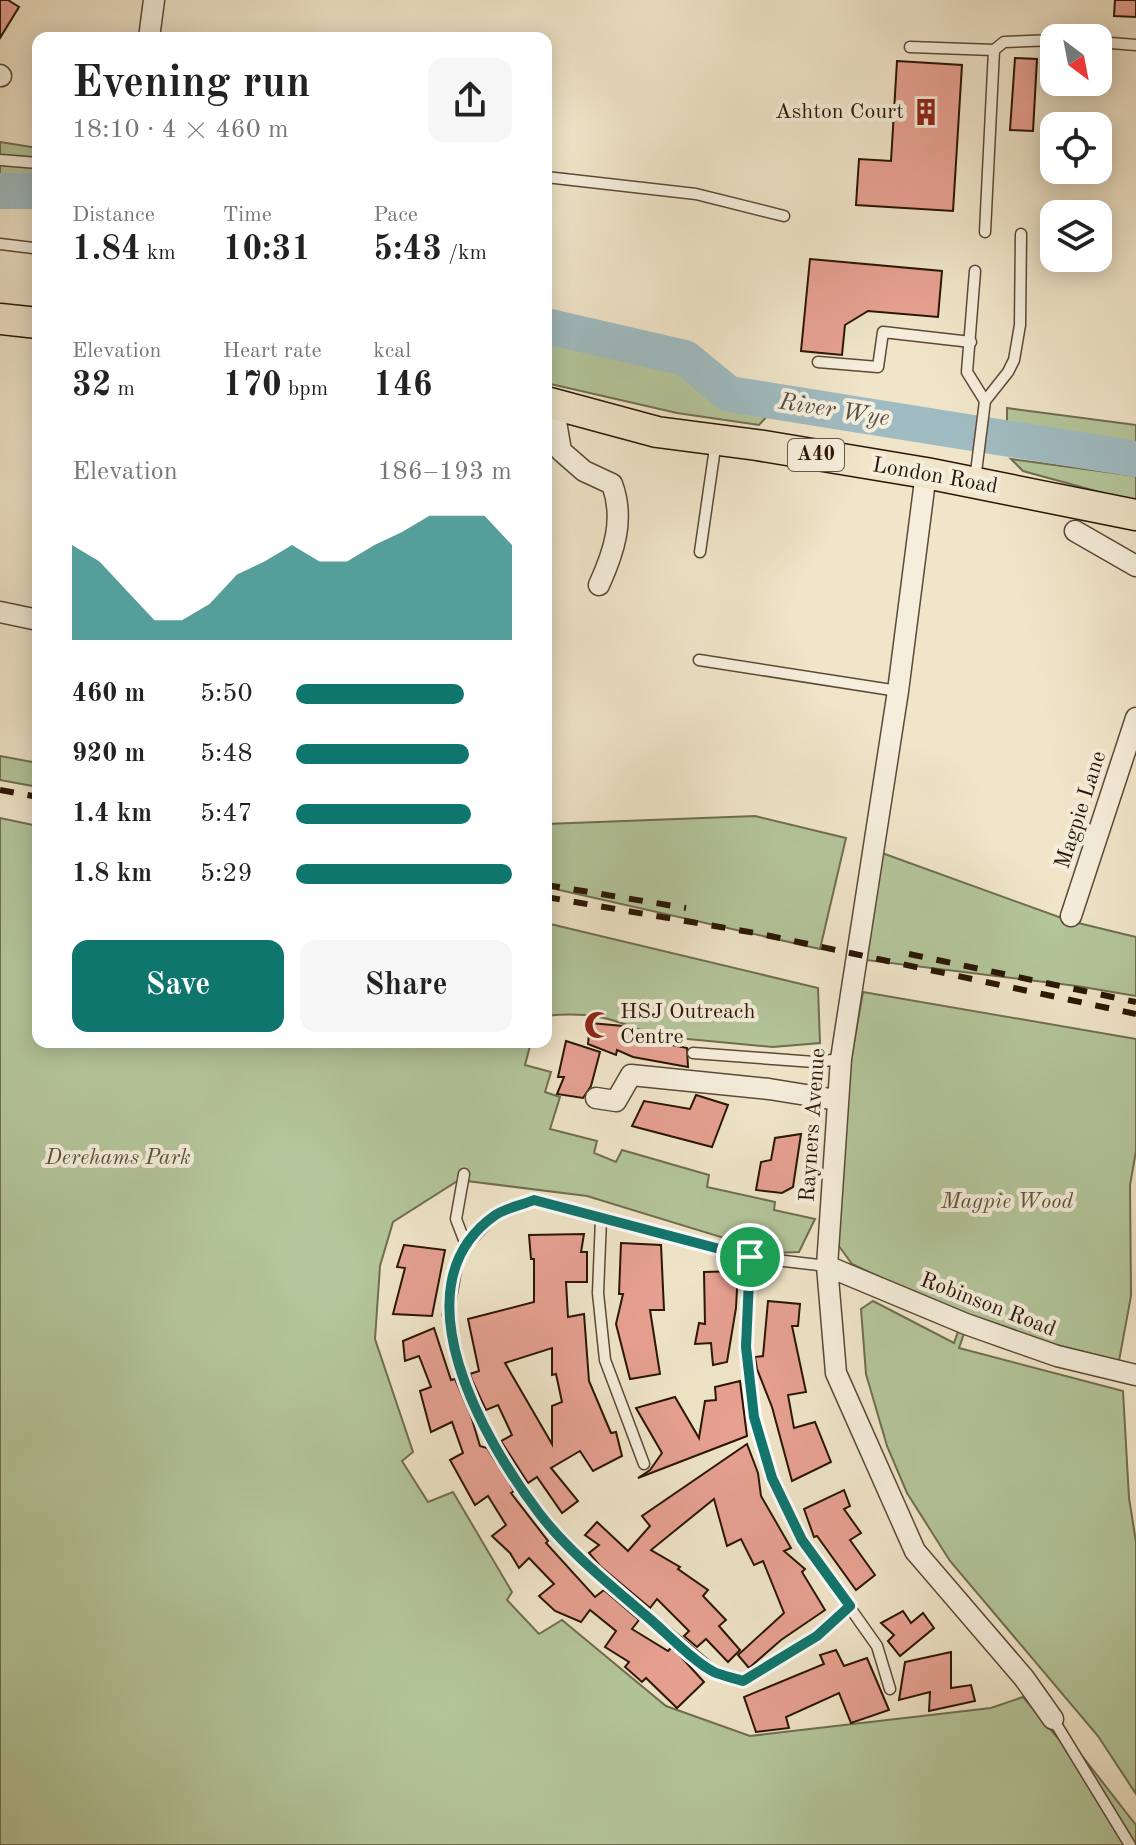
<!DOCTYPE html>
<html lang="en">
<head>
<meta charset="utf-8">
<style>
	:root { --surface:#fff; --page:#f6f6f6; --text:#222; --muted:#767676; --accent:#0f766e }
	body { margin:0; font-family:"Old Standard TT",serif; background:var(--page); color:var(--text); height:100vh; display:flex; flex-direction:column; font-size:30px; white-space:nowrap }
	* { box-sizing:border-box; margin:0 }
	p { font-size:26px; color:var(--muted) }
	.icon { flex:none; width:44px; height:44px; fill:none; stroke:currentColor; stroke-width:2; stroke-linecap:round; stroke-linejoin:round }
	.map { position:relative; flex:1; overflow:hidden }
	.sheet { position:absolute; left:32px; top:32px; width:520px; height:1016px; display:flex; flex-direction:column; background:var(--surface); border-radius:16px; box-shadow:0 4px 20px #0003 }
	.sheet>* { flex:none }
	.needle { width:52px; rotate:148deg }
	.controls { position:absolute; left:1040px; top:24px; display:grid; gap:16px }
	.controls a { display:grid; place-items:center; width:72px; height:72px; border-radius:16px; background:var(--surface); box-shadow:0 4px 20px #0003; font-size:40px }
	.pin { position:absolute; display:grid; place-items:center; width:68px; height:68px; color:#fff; margin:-34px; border:4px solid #fff; border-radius:50%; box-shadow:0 2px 8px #0007 }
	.round { display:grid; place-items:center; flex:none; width:84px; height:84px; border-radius:16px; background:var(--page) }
	.overview { display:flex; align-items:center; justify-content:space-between; height:136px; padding:0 40px }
	h1 { font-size:44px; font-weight:800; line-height:60px }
	.figures { display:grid; grid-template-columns:repeat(3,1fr); gap:12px; height:136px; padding:8px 40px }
	.figures div { display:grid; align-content:center }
	.figures b { font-size:34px; font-weight:800 }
	.figures small { font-size:22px; font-weight:400 }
	.figures p { font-size:22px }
	.chart { height:224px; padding:16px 40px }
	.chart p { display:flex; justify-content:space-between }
	.chart svg { width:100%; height:144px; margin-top:8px; fill:var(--accent); opacity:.7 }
	.primary-button { display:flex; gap:16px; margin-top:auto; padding:16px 40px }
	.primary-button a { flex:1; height:92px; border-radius:16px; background:var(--accent); color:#fff; font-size:32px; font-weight:800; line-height:92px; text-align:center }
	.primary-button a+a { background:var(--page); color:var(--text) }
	ul { padding:0 40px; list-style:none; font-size:26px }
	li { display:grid; grid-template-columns:128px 96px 1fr; align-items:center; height:60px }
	li i { height:20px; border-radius:10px; background:var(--accent) }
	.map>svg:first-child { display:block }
</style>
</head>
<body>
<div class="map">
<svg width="1136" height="1845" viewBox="0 0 1136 1845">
	<rect width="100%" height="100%" fill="#f0e5c9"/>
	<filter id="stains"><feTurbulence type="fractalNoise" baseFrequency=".0025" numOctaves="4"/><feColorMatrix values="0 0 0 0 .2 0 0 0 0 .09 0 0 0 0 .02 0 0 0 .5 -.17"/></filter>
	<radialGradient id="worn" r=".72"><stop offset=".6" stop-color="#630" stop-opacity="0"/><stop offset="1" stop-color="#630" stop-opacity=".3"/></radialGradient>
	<g fill="#b4c69b" stroke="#6f6e50" stroke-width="2">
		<path d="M0,142L38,148V189L0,199Z"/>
		<path d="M546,339L693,374L707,380L723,404L768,415L759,425L677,413L546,383Z"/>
		<path d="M1007,408L1136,425V454L1007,437Z"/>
		<path d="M1011,459L1136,476V502L1023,471Z"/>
		<path d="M0,756L38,763V787L0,780Z"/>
		<path d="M755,816L846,838L820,949L546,887V824Z"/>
		<path d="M0,818L38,826V1042H531L525,1065L551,1072L545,1092L560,1097L550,1129L597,1141L594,1153L616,1162L622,1150L709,1175L707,1187L775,1202L774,1210L815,1219L799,1252L773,1253L587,1196L459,1180L393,1222L380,1266L375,1339L413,1452L402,1461L428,1502L453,1492L512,1592L507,1600L539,1634L562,1620L666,1706L750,1736L991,1708L1023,1697L1063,1744L1075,1747L1136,1825V1845H0Z"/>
		<path d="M882,853L1070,921L1136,937V996L1077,986L858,959Z"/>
		<path d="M546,923L818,988L820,1043L773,1047L656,1036C614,1019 592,1011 546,1016Z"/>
		<path d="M863,992L1136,1039V1151L1130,1185L1131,1296L1119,1361L968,1322L959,1348L1123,1391L1129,1498L1136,1542V1794L1098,1736L950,1561L907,1493L887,1446L866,1374L861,1309L873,1301L954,1343L963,1317L852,1264L836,1242L848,1077Z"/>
	</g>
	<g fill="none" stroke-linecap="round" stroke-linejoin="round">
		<g stroke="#a0bcc2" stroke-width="36">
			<path d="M0,191H38"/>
			<path d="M546,326L685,358L729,394L1136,459"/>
		</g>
	</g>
	<g fill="#e7a192" stroke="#2a1505" stroke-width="2" fill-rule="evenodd">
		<path d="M0,0H8L19,7L0,38Z"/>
		<path d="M1115,0H1136V17L1114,16Z"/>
		<path d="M1015,58L1037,59L1033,131L1010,130Z"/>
		<path d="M897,61L962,65L953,211L856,205L859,159L891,161Z"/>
		<path d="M810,259L942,271L938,317L868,311L845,325L842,355L801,351Z"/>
		<path d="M590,1023L623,1026L622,1032L637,1035V1038L687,1048L688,1067L633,1057L617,1050L616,1055L588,1044Z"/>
		<path d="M566,1041L600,1052L591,1086L583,1098L557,1094L564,1077H558Z"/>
		<path d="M696,1095L728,1105L712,1147L632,1126L644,1101L690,1109Z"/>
		<path d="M801,1134L793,1187L782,1193L756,1190L761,1162L771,1160L775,1138Z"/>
		<path d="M584,1234L581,1252H587V1282H566L568,1317L584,1314L589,1381L611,1433L616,1432L622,1456L593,1471L580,1451L551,1468L578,1501L562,1513L537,1477L528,1483L501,1441L512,1435L498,1405L486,1410L472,1380L470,1374L479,1371L468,1319L534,1302V1259H531L529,1235ZM552,1348V1375L556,1374L562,1402L552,1406V1444L505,1363Z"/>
		<path d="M621,1243L661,1245L664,1310H650L660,1374L630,1379L616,1324L623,1294H619Z"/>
		<path d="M404,1245L445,1250L432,1316L393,1314L405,1268L397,1267Z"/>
		<path d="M738,1271L736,1308L727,1362L713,1365L711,1343L695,1344L699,1323L705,1324L704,1272Z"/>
		<path d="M768,1301L800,1304L798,1326H792L806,1392L788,1395L794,1428L815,1422L831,1462L792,1481L772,1407L757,1369L755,1357L763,1356Z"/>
		<path d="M434,1328L451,1380L455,1379L471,1416L480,1446L487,1448L514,1491L511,1493L548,1541L546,1543L595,1597L604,1590L639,1620L632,1629L668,1651L672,1647L704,1682L677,1708L646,1678L642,1682L625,1667L629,1662L605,1647L616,1631L590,1610L581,1622L555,1611L539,1596L554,1584L529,1558L519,1568L510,1553L492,1536L506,1525L488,1496L475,1505L450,1460L463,1453L452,1422L431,1432L420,1391L431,1387L419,1356L405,1361L403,1341Z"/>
		<path d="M740,1381L747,1436L638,1478L650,1470L662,1453L636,1408L675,1397L699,1438L705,1401L716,1400L715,1387Z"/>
		<path d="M747,1444L758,1473L761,1496L791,1548L784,1551L805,1569L802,1572L825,1610L781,1640L749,1668L738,1655L784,1613L763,1561L754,1565L741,1539L727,1546L714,1499L651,1550L680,1567L678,1569L708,1590L703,1596L726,1620L719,1626L740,1650L728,1662L706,1639L697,1647L684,1636L689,1631L657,1599L650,1608L600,1566L589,1553L599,1545L585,1535L597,1522L628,1551L650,1526L642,1516Z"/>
		<path d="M844,1490L850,1506L844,1509L861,1533L850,1540L875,1575L856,1590L817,1536L814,1537L804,1509Z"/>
		<path d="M903,1611L911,1623L923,1613L934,1628L900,1656L888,1641L894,1635L881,1623Z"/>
		<path d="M836,1650L844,1666L867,1658L889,1710L851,1723L839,1693L786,1717L789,1728L756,1732L744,1697L824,1664L820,1655Z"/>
		<path d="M951,1652V1688L971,1685L975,1701L929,1711L930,1692L899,1700L905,1662Z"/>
	</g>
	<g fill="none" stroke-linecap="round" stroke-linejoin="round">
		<g stroke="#5c4936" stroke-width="13">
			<g id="lane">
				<path d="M1098,42L1136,45"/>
				<path d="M910,47L994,50"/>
				<path d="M0,160L38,163"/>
				<path d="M546,177L696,194L784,216"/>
				<path d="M985,232L994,50L1004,42L1054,40"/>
				<path d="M0,244L33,248"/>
				<path d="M975,271L967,372L985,401"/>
				<path d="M818,362L878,367L883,332L971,342"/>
				<path d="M975,480L985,401L1008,372L1014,360L1020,325L1021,234"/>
				<path d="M700,552L716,441"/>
				<path d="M699,660L898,691"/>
				<path d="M693,1053L814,1062L841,1059"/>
				<path d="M464,1174L456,1219L466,1245"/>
				<path d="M601,1219L598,1293L605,1360L644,1464"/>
				<path d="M750,1257L746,1347L754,1417L772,1478L802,1540L877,1646L890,1689"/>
				<path d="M827,1266L750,1257L534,1200L495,1215L466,1245L458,1258L448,1315L464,1383L498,1453L540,1515L595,1572L713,1671L743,1681L817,1636L850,1606"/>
				<path d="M1053,1719L1130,1845"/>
			</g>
		</g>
		<g stroke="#5c4936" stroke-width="23">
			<g id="street">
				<path d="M149,38L154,0"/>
				<path d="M0,75L1,76"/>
				<path d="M553,404L561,451L584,471L612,484C625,519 614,552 599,585"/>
				<path d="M926,473L898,691L841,1059L827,1266L836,1373L915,1551L1024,1678L1053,1719"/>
				<path d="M1075,531L1136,566"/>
				<path d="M0,612L38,620"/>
				<path d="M1071,916L1136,718"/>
				<path d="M596,1098L616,1101L631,1075L769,1089L837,1100"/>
				<path d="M827,1266L966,1324L1057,1356L1136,1375"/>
			</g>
		</g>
		<g stroke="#2a1505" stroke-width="33">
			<g id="primary">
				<path d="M0,319L38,323"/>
				<path d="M546,402L657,432L757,445L926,473L1136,515"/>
			</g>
		</g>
		<use href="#lane" stroke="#f5eedc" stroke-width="10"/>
		<use href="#street" stroke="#f5eedc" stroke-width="20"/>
		<use href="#primary" stroke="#f0e5c9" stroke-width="30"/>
		<g stroke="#2a1505" stroke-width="6" stroke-dasharray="14 14" stroke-linecap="butt">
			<path d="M0,790L38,797"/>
			<path d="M546,885L686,908"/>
			<path d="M546,897L761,934L1136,1014"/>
			<path d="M909,954L1136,1002"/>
		</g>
	</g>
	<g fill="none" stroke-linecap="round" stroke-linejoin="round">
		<g stroke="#fff" stroke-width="16">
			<path id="route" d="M534,1200L750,1257L746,1347L754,1417L772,1478L802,1540L850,1606L817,1636L743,1681C734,1678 723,1676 714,1672C692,1661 664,1630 644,1614C608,1583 568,1551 539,1513C484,1441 395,1287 494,1216C505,1208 522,1205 534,1200Z"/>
		</g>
		<use href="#route" stroke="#0f766e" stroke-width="10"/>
	</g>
	<defs>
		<g id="building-bare" transform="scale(2.16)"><path d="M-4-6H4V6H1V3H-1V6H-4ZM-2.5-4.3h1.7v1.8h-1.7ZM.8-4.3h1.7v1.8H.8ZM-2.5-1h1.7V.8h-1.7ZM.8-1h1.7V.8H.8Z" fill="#8f2418" stroke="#f5eedc" stroke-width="2.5" paint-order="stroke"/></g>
		<g id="mosque-bare" transform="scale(2.16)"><path d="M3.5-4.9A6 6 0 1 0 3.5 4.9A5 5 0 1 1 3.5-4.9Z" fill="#8f2418" stroke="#f5eedc" stroke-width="2.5" paint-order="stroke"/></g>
	</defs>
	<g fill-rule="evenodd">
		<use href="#building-bare" x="926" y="112"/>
		<use href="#mosque-bare" x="598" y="1025"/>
	</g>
	<g text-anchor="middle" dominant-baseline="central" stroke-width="8" stroke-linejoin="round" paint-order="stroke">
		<rect fill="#f5eedc" stroke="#675646" stroke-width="2" x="788" y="439" width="56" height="32" rx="6"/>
		<g font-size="20" font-weight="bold" fill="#2a1505">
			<text x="816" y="455">A40</text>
		</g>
		<g font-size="22" fill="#2a1505" stroke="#f5eedc" text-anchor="end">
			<text x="904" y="112">Ashton Court</text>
			<text x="620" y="1012" text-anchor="start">HSJ Outreach<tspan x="620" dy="25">Centre</tspan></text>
		</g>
		<g font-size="22" fill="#2a1505" stroke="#f5eedc">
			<text transform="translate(935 476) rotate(10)">London Road</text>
			<text transform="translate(1081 810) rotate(-72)">Magpie Lane</text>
			<text transform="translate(813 1125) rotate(-86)">Rayners Avenue</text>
			<text transform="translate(988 1305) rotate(21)">Robinson Road</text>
		</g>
		<g font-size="22" font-style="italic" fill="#5a533a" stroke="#f5eedc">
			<text x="118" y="1158">Derehams Park</text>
			<text x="1007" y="1202">Magpie Wood</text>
		</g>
		<g font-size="24" font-style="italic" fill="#534f47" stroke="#f5eedc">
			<text transform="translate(834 411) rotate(9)">River Wye</text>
		</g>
	</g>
	<rect width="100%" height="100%" filter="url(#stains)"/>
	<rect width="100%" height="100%" fill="url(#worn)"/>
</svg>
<div class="controls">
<a><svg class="needle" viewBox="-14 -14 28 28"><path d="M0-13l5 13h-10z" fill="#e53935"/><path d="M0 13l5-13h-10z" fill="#767676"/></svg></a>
<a><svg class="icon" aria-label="locate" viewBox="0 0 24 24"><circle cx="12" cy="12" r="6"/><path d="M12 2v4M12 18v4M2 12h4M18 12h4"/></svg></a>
<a><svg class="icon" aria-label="layers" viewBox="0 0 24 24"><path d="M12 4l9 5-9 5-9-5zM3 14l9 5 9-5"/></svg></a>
</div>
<div class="pin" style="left:750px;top:1257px;background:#1e9e55"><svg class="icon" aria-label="arrive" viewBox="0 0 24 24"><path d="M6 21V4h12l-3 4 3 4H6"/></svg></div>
<section class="sheet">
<div class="overview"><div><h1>Evening run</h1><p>18:10 · 4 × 460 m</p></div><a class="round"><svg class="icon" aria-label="share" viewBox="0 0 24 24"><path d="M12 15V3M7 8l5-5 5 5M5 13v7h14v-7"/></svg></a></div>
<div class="figures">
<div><p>Distance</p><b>1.84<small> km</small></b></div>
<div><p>Time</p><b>10:31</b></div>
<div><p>Pace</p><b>5:43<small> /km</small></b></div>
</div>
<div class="figures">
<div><p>Elevation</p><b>32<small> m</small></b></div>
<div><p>Heart rate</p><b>170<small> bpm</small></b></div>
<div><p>kcal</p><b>146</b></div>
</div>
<div class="chart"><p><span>Elevation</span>186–193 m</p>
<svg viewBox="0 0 160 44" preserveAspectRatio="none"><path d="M0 44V15L10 20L20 29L30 38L40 38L50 33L60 24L70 20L80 15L90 20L100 20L110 15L120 11L130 6L140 6L150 6L160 15V44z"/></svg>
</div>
<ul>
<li><b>460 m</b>5:50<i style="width:78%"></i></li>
<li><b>920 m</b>5:48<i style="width:80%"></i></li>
<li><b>1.4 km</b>5:47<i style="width:81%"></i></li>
<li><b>1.8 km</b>5:29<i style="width:100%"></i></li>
</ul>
<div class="primary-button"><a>Save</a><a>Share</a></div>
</section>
</div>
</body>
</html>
